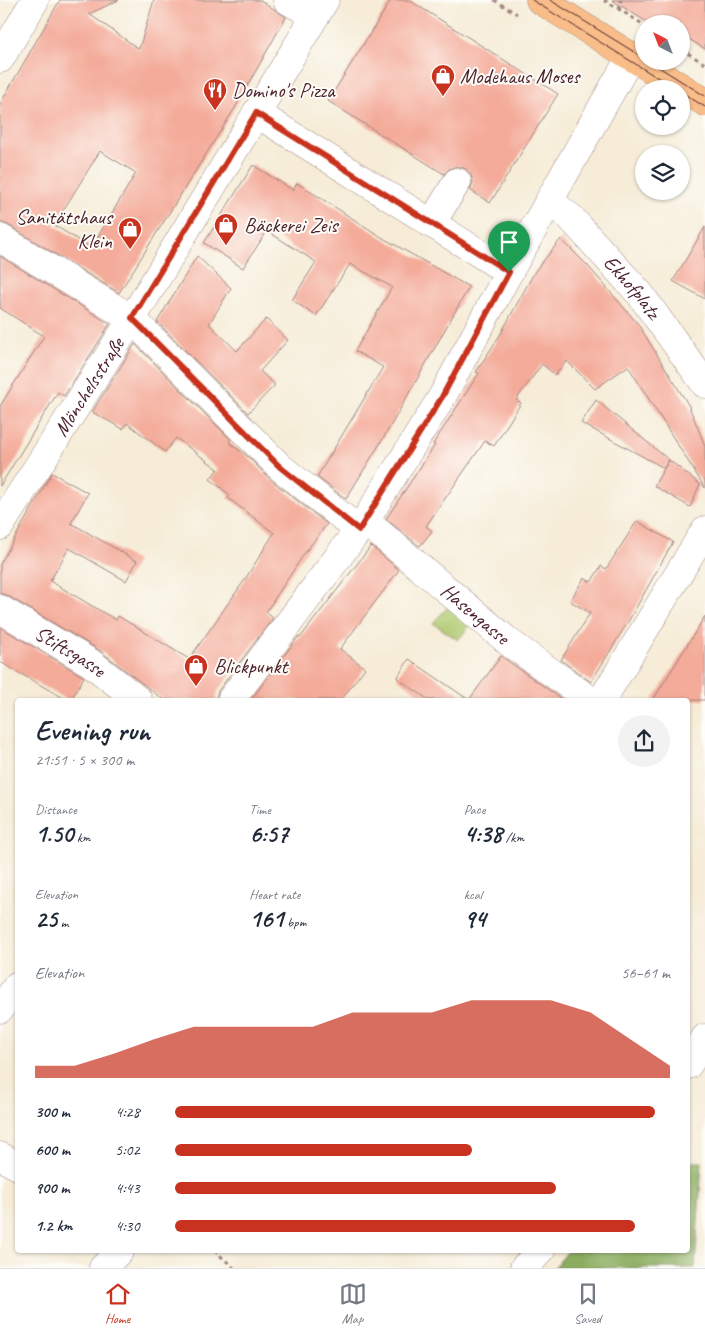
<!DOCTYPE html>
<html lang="en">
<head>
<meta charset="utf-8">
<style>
	:root { --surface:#fff; --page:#f2f2f3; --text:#1f2937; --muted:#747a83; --line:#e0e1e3; --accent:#c8321e }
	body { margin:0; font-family:Caveat,sans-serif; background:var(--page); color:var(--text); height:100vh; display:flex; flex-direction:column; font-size:19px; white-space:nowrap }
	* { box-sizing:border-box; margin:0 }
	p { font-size:16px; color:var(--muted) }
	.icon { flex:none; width:28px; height:28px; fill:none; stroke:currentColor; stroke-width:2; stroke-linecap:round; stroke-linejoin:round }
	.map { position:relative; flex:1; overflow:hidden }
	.side { position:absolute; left:15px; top:698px; width:675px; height:555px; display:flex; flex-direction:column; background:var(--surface); border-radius:5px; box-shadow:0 1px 4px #0004 }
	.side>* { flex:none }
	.needle { width:32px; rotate:318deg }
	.tools { position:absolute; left:635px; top:15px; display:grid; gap:10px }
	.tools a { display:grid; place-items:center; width:55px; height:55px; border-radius:50%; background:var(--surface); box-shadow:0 1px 4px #0004; font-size:25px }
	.pin { position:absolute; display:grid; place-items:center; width:42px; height:42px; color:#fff; margin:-51px -21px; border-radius:50% 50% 50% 0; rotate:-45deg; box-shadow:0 0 5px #0007 }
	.pin .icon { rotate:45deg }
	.round { display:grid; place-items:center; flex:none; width:52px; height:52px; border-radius:26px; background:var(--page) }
	.overview { display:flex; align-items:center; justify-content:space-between; height:85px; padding:0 20px }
	h1 { font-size:28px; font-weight:700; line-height:38px }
	.figures { display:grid; grid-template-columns:repeat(3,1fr); gap:8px; height:85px; padding:5px 20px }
	.figures div { display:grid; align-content:center }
	.figures b { font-size:25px; font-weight:700 }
	.figures small { font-size:14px; font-weight:400 }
	.figures p { font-size:14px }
	.chart { height:140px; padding:10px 20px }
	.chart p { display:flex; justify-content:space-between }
	.chart svg { width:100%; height:90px; margin-top:5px; fill:var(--accent); opacity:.7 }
	ul { padding:0 20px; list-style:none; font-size:16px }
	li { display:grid; grid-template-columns:80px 60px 1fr; align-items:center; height:38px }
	li i { height:12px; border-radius:6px; background:var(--accent) }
	.tab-bar { display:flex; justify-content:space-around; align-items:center; height:70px; border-top:1px solid var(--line); background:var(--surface); font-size:14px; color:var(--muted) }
	.tab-bar a { display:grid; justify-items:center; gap:2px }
	.tab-bar .current { color:var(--accent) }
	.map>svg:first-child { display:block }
</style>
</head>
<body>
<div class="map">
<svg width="705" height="1268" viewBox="0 0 705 1268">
	<rect width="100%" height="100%" fill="#fdfcf7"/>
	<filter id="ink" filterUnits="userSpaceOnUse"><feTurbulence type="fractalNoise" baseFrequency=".02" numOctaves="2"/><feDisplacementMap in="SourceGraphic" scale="10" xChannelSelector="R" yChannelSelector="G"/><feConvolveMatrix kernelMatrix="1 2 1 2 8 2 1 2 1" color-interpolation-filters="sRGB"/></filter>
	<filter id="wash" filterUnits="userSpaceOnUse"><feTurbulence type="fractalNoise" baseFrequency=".0096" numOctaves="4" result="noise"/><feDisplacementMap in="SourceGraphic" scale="20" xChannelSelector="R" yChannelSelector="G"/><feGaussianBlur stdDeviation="1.12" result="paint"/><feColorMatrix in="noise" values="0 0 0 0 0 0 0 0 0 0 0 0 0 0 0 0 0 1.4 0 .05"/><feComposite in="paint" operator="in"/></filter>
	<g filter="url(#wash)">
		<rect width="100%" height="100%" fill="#f6ecd7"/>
		<path fill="#b0c96e" stroke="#7d744c" d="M448,607L472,623L458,640L433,623Z"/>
		<path fill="#8cad61" stroke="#6b6646" d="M688,1162H702L695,1268H554L569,1250H688Z"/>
		<g id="blocks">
			<g fill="#f4ab9a" fill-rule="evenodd">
				<path d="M60,0H119L89,14L139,49L154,0H260L286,17L235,108L119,293L8,225L0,222V104ZM100,151L136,173L91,248L54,225Z"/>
				<path d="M391,0H409L558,94L490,203L470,190L473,182L471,175L466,169L457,166L449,169L444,174L328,101Z"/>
				<path d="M612,0H705V49L681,34V24H650Z"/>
				<path d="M253,165L293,190L297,183L383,238L469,287L390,427L346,499L317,477L383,367L355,351L392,287L350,264L316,316L292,300L316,262L267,231L243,268L204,243Z"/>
				<path d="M705,227V299L673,281Z"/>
				<path d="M561,239L588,266L638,324L689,406L705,446V488L628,366L595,389L567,361L555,375L542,364L516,400L521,403L494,446L485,441L426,526L432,531L420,546L418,545L386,519L435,445L433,444L479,373L476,372L500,335L535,271Z"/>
				<path d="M0,256L110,324L64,396L58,392L0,486V406L44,336L0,308Z"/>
				<path d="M197,256L231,288L209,324L237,351L266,319L288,340L260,371L275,385L248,413L157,322Z"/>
				<path d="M135,344L231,440L229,442L247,456L270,479L327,524L304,554L266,612L273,618L218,691L216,700H164L99,650L8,596L0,593V564L52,473L88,493L71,523L137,561L126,581L69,548L50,581L116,620L118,616L189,659L244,581L274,533L228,498L230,495L210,479L218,469L176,438L165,452L127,423L123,429L92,412Z"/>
				<path d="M596,400L669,460L664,468L581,423Z"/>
				<path d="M669,460L700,484L690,507L654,486Z"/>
				<path d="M637,521L673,542L628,622L591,682L561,660L590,613L570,601L584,578L591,582L601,566L606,569Z"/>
				<path d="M371,546L399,570L340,649L365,668L341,700H251L298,637L300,638Z"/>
				<path d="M705,616V700H653L678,660Z"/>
				<path d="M0,627L84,677L71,700H67L0,662Z"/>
				<path d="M501,656L563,700H469Z"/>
				<path d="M409,659L469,700H429L397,678Z"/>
			</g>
		</g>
	</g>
	<g filter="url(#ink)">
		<use href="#blocks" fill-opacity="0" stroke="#a08681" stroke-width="1"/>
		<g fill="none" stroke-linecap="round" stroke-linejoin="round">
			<g stroke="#a08681" stroke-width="29">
				<g id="minor">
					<path d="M287,0L314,15"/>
					<path d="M0,59L35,0"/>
					<path d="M256,113L509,272"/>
					<path id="s1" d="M549,201L570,217L640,294L705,384"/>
					<path d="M431,224L457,182"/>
					<path d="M0,238L132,319L280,467L359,530"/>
					<path id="s2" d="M365,521L510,643L590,700"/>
					<path id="s3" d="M0,526L132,319L325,0"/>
					<path id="s4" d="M0,609L91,663L138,700"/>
					<path d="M231,700L365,521L442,397L509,272L631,56"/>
					<path d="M602,700L705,530"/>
					<path d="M0,1009L18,985"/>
					<path d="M688,1065L705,1038"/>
					<path d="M0,1156L18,1166"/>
					<path d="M103,1268L120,1250"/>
					<path d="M524,1268L541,1250"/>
				</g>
			</g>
			<g stroke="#a08681" stroke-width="29">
				<path id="major" d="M540,0L705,102"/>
			</g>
			<g stroke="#a08681" stroke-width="3" stroke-dasharray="4 4" stroke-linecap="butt">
				<path d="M494,0L517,14"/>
				<path d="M604,0L644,25"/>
				<path d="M619,10L621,0"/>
				<path d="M681,49L705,64"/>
				<path d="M214,1250L234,1268"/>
			</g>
			<use href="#minor" stroke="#fff" stroke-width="28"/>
			<use href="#major" stroke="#f8bd89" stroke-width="28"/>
			<g stroke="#4a1f2b" stroke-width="1">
				<path d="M532,0L676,89"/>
				<path d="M550,0L644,58"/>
				<path d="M649,61L705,96"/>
				<path d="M681,92L705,107"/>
			</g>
		</g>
	</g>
	<g fill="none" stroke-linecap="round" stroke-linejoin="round" filter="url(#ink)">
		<g stroke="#fff" stroke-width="10">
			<path id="route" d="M256,113L509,272L442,397L359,530L280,467L132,318Z"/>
		</g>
		<use href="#route" stroke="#c8321e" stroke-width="6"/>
	</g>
	<defs>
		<g id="shop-pin" transform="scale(1.25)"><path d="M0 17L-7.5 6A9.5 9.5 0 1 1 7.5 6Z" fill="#c8321e" stroke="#fdfcf7"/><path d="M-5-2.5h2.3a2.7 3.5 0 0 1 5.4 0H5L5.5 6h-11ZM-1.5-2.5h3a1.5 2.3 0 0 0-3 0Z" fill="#fff"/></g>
		<g id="restaurant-pin" transform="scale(1.25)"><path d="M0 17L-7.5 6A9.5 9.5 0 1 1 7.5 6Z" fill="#c8321e" stroke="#fdfcf7"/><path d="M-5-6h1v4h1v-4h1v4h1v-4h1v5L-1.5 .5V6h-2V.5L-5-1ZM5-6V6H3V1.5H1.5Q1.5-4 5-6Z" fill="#fff"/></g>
	</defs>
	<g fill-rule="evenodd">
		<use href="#shop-pin" x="443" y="76"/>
		<use href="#restaurant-pin" x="215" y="90"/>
		<use href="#shop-pin" x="226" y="225"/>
		<use href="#shop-pin" x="130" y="229"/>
		<use href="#shop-pin" x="196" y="666"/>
	</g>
	<g text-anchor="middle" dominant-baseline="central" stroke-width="4" stroke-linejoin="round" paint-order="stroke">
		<g font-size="21" fill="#4a1f2b" stroke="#fdfcf7" text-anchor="start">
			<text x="460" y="76">Modehaus Moses</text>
			<text x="232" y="90">Domino's Pizza</text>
			<text x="112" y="217" text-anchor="end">Sanitätshaus<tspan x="112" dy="24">Klein</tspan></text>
			<text x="244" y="225">Bäckerei Zeis</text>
			<text x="214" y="666">Blickpunkt</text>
		</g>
		<g font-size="21" fill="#4a1f2b" stroke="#fdfcf7">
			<text stroke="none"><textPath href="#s1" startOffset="120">Ekhofplatz</textPath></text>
			<text stroke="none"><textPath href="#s3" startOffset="165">Mönchelsstraße</textPath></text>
			<text stroke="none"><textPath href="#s2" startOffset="144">Hasengasse</textPath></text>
			<text stroke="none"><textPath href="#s4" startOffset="82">Stiftsgasse</textPath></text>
		</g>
	</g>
</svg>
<div class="tools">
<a><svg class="needle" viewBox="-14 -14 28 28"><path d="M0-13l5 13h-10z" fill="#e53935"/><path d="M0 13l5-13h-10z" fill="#747a83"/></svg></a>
<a><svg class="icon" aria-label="locate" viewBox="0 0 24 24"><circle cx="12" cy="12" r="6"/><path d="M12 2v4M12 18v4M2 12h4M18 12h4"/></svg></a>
<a><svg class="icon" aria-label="layers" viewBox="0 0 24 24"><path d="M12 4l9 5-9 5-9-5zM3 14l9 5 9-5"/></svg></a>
</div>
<div class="pin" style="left:509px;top:272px;background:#1e9e55"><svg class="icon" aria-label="arrive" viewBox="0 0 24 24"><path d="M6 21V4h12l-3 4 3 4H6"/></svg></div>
<section class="side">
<div class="overview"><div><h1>Evening run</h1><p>21:51 · 5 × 300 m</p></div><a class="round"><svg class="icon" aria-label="share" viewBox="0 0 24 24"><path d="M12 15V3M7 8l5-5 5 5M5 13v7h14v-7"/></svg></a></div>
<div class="figures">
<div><p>Distance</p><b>1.50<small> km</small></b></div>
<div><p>Time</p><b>6:57</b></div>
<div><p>Pace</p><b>4:38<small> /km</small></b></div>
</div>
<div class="figures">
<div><p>Elevation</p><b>25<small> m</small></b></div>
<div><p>Heart rate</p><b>161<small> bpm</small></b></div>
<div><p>kcal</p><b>94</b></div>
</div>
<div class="chart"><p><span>Elevation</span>56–61 m</p>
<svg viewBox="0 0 160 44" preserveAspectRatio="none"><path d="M0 44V38L10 38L20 32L30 25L40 19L50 19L60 19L70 19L80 12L90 12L100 12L110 6L120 6L130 6L140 12L150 25L160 38V44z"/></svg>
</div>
<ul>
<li><b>300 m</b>4:28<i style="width:97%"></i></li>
<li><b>600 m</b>5:02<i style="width:60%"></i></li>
<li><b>900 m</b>4:43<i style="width:77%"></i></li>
<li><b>1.2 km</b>4:30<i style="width:93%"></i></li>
</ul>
</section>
</div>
<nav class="tab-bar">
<a class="current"><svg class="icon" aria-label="home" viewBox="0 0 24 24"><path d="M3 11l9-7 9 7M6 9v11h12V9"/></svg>Home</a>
<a><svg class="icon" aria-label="map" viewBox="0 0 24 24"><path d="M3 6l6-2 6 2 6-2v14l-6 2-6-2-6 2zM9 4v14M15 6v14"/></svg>Map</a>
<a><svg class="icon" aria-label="saved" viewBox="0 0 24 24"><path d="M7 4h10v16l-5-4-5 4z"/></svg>Saved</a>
</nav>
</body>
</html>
